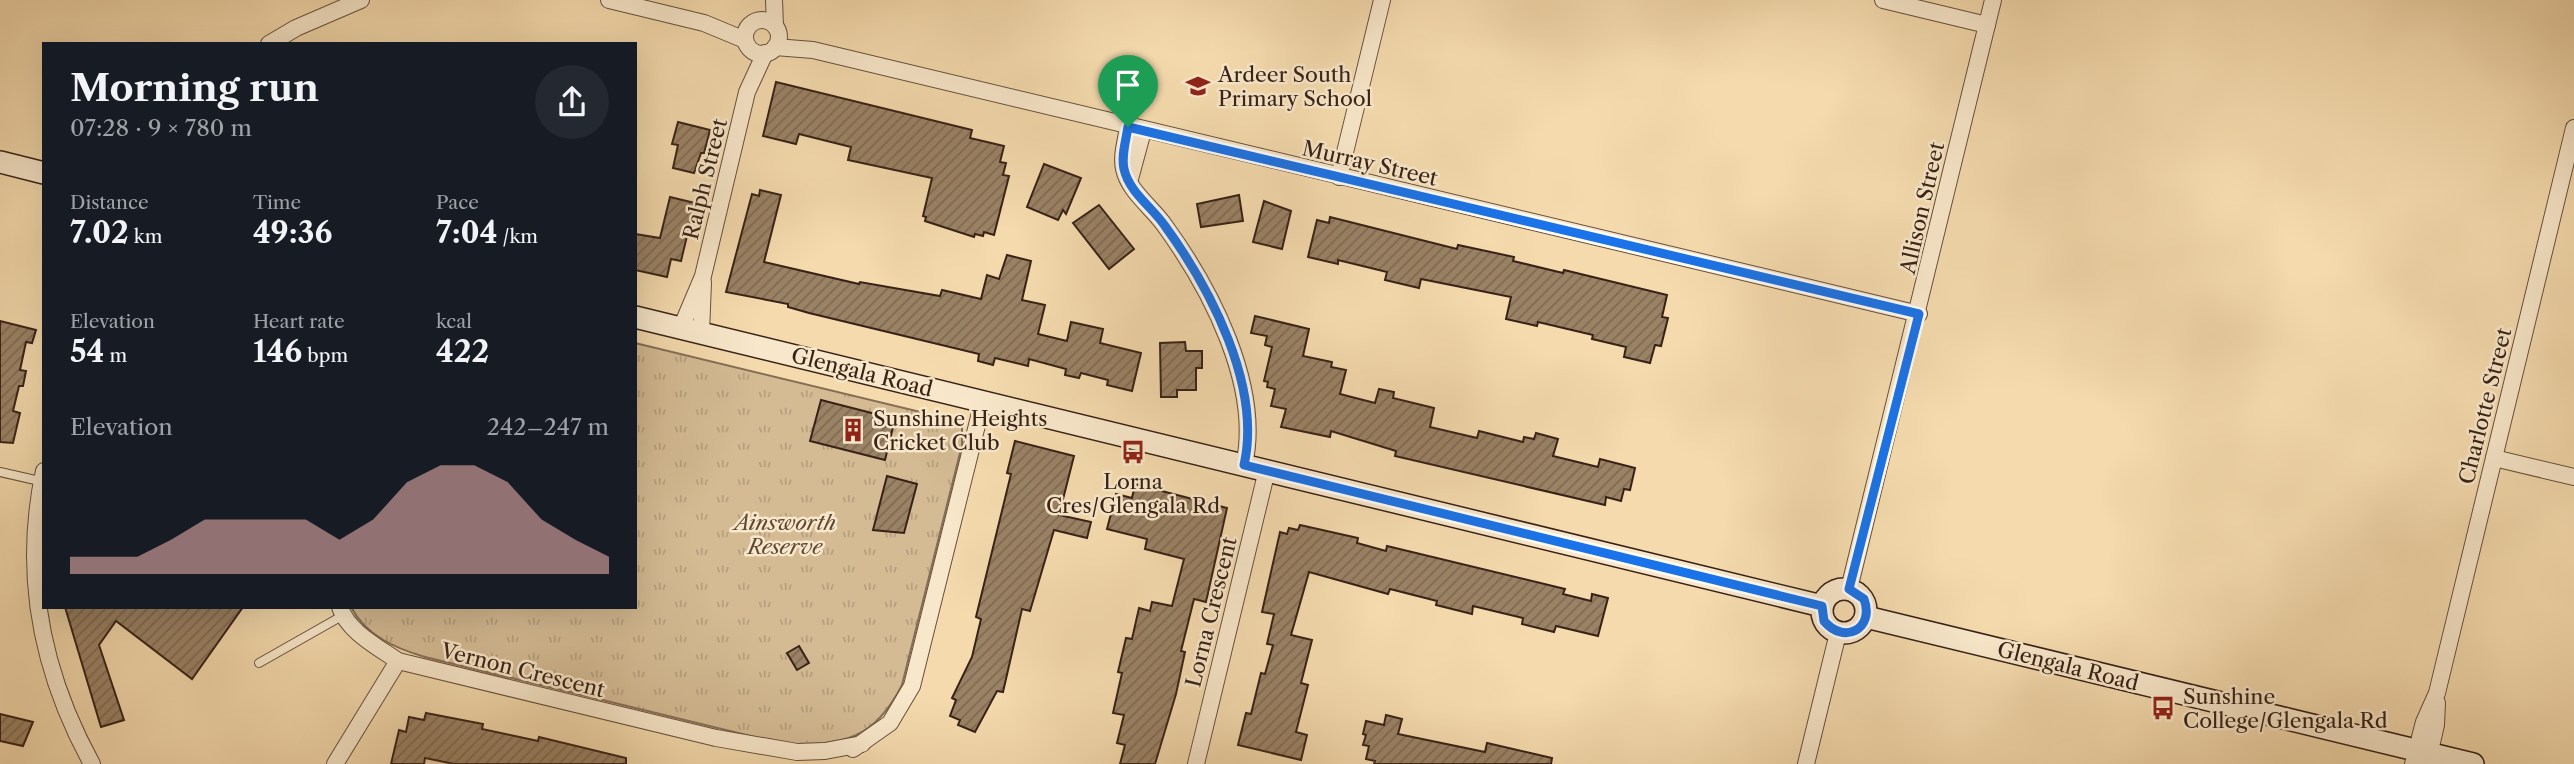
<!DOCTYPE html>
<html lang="en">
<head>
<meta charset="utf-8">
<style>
	:root { --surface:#171b24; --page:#242831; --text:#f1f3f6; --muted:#9ea1a6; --accent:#c59692 }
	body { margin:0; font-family:"Libre Caslon Text",serif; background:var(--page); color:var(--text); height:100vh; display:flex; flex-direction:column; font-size:26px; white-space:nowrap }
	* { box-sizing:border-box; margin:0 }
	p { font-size:23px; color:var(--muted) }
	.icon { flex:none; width:38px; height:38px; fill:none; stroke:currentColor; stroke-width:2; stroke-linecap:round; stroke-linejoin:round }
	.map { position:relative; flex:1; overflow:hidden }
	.drawer { position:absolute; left:42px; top:42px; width:595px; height:567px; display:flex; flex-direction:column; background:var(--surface); border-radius:0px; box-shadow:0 7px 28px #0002 }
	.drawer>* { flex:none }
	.pin { position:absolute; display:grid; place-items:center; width:60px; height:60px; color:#fff; margin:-72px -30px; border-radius:50% 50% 50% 0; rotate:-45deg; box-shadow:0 0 7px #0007 }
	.pin .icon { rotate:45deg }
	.round { display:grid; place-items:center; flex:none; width:74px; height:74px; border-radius:37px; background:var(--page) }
	.summary { display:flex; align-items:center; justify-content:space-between; height:119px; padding:0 28px }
	h1 { font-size:38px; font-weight:800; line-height:52px }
	.stats { display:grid; grid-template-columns:repeat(3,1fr); gap:10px; height:119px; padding:7px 28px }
	.stats div { display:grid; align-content:center }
	.stats b { font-size:30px; font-weight:800 }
	.stats small { font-size:19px; font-weight:400 }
	.stats p { font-size:19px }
	.chart { height:196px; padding:14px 28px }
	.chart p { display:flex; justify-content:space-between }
	.chart svg { width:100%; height:126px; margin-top:7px; fill:var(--accent); opacity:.7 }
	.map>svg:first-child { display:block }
</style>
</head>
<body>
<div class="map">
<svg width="2574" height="764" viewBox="0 0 2574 764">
	<defs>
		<pattern id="park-tufts" width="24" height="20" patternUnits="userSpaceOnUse" patternTransform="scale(1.75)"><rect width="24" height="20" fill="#d4bb94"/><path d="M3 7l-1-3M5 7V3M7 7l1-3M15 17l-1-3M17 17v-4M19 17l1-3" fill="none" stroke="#b7a07f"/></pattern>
		<pattern id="building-hatch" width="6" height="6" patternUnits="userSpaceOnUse" patternTransform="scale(1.75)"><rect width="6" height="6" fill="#9a8265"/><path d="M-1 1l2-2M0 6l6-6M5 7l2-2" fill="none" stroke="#7f6a52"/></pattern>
	</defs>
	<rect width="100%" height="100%" fill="#f4daad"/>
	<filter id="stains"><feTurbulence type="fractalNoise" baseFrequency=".00286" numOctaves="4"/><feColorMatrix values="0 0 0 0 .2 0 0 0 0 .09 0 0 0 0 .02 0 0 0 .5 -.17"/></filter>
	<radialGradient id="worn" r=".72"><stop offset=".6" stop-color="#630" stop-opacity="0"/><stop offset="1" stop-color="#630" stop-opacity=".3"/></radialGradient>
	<path fill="url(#park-tufts)" stroke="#866e56" stroke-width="2" d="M635,343L962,422V445L902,685C874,740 845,744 788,745L425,657C395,648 366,636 351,607H635Z"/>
	<g fill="url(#building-hatch)" stroke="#382217" stroke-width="2">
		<path d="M776,82L972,130L970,138L1004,146L1000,162L1006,163L1003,175L1009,176L994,235L984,232L983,236L975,234L974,237L925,221L926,217L923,216L932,178L848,160L851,147L799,134L796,144L763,136Z"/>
		<path d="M678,122L710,130L704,153H701L694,173L673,168L678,145L672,144Z"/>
		<path d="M1044,164L1081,178L1066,214L1063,210L1058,220L1027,207Z"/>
		<path d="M760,190L781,195L764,262L859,284L860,282L940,296L942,290L981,299L987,275L999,279L1007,255L1031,261L1022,300L1045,305L1038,334L1067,341L1071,322L1103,329L1100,343L1141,353L1132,391L1107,385L1108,380L1081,373L1079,378L1065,375L1066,369L1029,359L1028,366L995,358L993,365L978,361L979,354L809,313L788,307V304L726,292L752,194L759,196Z"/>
		<path d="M1239,195L1243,221L1201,227L1197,204Z"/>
		<path d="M670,197L695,203L681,261L671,259L667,277L635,270V234L660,238Z"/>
		<path d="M1264,201L1291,211L1282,249L1253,242Z"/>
		<path d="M1099,205L1134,249L1109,269L1073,223Z"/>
		<path d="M1330,217L1457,249L1458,245L1514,257L1513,261L1563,273L1564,270L1667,295L1662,317L1668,318L1661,346L1655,345L1650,363L1624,357L1626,347L1592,339L1593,335L1538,322L1537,326L1506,319L1511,297L1421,279L1419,288L1385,280L1387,272L1338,260V264L1308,257L1317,220L1329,223Z"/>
		<path d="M1255,316L1309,329L1303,356L1332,362L1331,367L1346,370L1340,394L1375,403L1379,389L1394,392L1393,398L1434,408L1430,427L1477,438L1479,431L1523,442L1524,437L1534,439L1536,433L1558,439L1553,456L1598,467L1600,459L1635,468L1630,490L1624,489L1621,501L1606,497L1605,505L1395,456L1396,451L1331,431L1330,437L1281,427L1286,409L1271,406L1275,389L1267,387L1268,382L1264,381L1272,347L1265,345L1267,336L1251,333Z"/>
		<path d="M0,321L36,330L32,343L26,342L20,370L26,371L23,386H19L13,411L20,413L13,443L0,442Z"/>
		<path d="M1185,342L1186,351H1202V368H1196V390H1177V397H1161L1160,343Z"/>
		<path d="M821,400L895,419L885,460L810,441Z"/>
		<path d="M1015,441L1074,456L1059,515L1091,522L1087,538L1054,530L1030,611L1022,609L1003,692L997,691L975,732L958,725L960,720L950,716L956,700L952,698L972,657L981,619L976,617L1011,474L1007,473Z"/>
		<path d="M887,476L917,484L904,533L873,530Z"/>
		<path d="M1135,484L1227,508L1206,602L1194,599L1181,651L1185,652L1176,694L1155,764H1120L1125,745L1117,743L1124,715L1113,713L1122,673L1118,672L1126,638L1132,639L1139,608L1150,611L1152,602L1172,606L1184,559L1145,549L1147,539L1107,529L1116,494L1132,498Z"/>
		<path d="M1300,525L1358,538L1357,543L1386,551L1387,546L1565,589L1563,594L1591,601L1592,594L1608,598L1598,636L1556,626L1554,632L1522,624L1523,618L1473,606L1472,614L1436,605L1437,601L1390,589L1388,594L1309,572L1291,635L1312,640L1301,683L1308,685L1296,732L1307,735L1301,760L1238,745L1246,713L1251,714L1261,673L1265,674L1273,645L1267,644L1274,614L1262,612L1280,532L1287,534L1289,528L1298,530Z"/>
		<path d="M65,607H243L192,679L116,621L99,645L124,720L101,727Z"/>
		<path d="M799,646L809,663L797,670L787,653Z"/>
		<path d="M426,713L483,724L482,729L538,741L539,737L626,758V764H454L425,758L424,764H391L399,730L406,732L409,717L424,720Z"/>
		<path d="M0,714L33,722L23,746L0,741Z"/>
		<path d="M1386,715L1402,719L1398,734L1485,752L1487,743L1552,758L1551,764H1374L1375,761L1366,759L1369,746L1363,745L1366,735L1363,734L1366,721L1384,725Z"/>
	</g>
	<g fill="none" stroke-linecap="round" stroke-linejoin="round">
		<g stroke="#67503c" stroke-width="10">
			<g id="lane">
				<path d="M0,472L44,482"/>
				<path d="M259,663L342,616"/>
			</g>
		</g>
		<g stroke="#67503c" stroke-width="18">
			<g id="street">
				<path d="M609,0L704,23L745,40"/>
				<path d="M774,0L775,26"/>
				<path d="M1883,0L1987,25"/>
				<circle cx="762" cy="37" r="17"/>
				<path d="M269,44L296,28L361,0"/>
				<path d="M775,47L813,50L1919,314"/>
				<path d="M1128,127C1126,141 1121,156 1124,169C1129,192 1152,207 1165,226C1210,288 1262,386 1244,465"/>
				<path d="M1339,177L1382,0"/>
				<path d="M1130,179L1143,131"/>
				<path d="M681,328L703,276L747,92L765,53"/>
				<path d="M701,333L703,282"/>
				<path d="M2494,458L2574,477"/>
				<path d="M44,471C22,574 42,673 92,764"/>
				<path d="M1849,589L1993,0"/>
				<path d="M340,607C347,631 378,647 398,661L716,738L797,752L825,751L862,744"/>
				<path d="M853,749L890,723L912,686L983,401"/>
				<path d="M335,764L398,661"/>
				<path d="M1196,764L1267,470"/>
				<path d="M1806,764L1838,633"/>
				<path d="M2413,764L2424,722L2437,693L2574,128"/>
				<path d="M2427,764L2436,725L2437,703"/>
			</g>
		</g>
		<g stroke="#382217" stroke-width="24">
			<g id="secondary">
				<path d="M0,162L44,173"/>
				<path d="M635,317L1822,606"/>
				<circle cx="1844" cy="611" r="22"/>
				<path d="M1866,617L2473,764"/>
			</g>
		</g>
		<use href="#lane" stroke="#f8e7ca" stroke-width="8"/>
		<use href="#street" stroke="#f8e7ca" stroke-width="16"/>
		<use href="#secondary" stroke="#f8e7ca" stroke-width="21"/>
	</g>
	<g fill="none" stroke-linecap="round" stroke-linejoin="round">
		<g stroke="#fff" stroke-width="14">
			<path id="route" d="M1128,127L1919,314L1849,589L1864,599C1875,629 1844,645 1824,621L1822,606L1244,465C1262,386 1210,288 1165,226C1152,207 1129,192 1124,169C1121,156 1126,140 1128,127Z"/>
		</g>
		<use href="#route" stroke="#1a73e8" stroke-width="9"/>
	</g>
	<defs>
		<g id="school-bare" transform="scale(1.89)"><path d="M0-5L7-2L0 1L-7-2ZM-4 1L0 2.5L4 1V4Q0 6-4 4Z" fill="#8f2418" stroke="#f8e7ca" stroke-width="2.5" paint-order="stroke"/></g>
		<g id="building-bare" transform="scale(1.89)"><path d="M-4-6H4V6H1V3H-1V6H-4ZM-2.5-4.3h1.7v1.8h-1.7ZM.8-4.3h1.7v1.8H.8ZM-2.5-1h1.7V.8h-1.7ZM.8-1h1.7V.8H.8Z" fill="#8f2418" stroke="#f8e7ca" stroke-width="2.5" paint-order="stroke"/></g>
		<g id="bus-bare" transform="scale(1.89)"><path d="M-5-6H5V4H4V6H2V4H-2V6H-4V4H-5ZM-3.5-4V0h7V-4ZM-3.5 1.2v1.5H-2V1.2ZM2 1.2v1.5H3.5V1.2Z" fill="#8f2418" stroke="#f8e7ca" stroke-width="2.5" paint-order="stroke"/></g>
	</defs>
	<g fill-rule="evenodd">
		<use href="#school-bare" x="1198" y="86"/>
		<use href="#building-bare" x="853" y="430"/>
		<use href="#bus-bare" x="1133" y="452"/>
		<use href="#bus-bare" x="2163" y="708"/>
	</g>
	<g text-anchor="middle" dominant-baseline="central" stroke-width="5" stroke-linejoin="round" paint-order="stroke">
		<g font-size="21" fill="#382217" stroke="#f8e7ca" text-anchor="start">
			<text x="1218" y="74">Ardeer South<tspan x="1218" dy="24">Primary School</tspan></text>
			<text x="873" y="418">Sunshine Heights<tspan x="873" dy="24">Cricket Club</tspan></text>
			<text x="1133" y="481" text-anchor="middle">Lorna<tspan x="1133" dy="24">Cres/Glengala Rd</tspan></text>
			<text x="2183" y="696">Sunshine<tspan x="2183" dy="24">College/Glengala Rd</tspan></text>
		</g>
		<g font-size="21" fill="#382217" stroke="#f8e7ca">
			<text transform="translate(1370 163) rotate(13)">Murray Street</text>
			<text transform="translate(705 179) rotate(-76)">Ralph Street</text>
			<text transform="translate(1922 208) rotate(-77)">Allison Street</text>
			<text transform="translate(862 372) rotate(14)">Glengala Road</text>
			<text transform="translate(2485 406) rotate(-76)">Charlotte Street</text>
			<text transform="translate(1211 612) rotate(-76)">Lorna Crescent</text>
			<text transform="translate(2068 666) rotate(14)">Glengala Road</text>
			<text transform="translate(523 670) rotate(14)">Vernon Crescent</text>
		</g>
		<g font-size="21" font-style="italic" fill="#5f4836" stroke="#f8e7ca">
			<text x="785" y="522">Ainsworth<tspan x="785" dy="24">Reserve</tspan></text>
		</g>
	</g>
	<rect width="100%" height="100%" filter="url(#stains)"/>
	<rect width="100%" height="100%" fill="url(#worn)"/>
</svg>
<div class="pin" style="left:1128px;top:127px;background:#1e9e55"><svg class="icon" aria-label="arrive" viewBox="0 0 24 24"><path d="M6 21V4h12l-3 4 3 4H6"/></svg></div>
<section class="drawer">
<div class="summary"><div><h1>Morning run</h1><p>07:28 · 9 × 780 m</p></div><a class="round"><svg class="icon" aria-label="share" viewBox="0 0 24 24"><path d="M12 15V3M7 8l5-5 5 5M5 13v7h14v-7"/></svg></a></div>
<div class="stats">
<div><p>Distance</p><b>7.02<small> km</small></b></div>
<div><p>Time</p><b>49:36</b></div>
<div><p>Pace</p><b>7:04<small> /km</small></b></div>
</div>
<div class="stats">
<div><p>Elevation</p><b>54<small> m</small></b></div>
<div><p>Heart rate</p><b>146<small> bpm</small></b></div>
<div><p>kcal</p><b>422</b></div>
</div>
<div class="chart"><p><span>Elevation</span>242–247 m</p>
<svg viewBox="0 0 160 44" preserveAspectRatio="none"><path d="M0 44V38L10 38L20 38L30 32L40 25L50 25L60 25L70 25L80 32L90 25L100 12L110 6L120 6L130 12L140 25L150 32L160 38V44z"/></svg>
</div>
</section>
</div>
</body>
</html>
